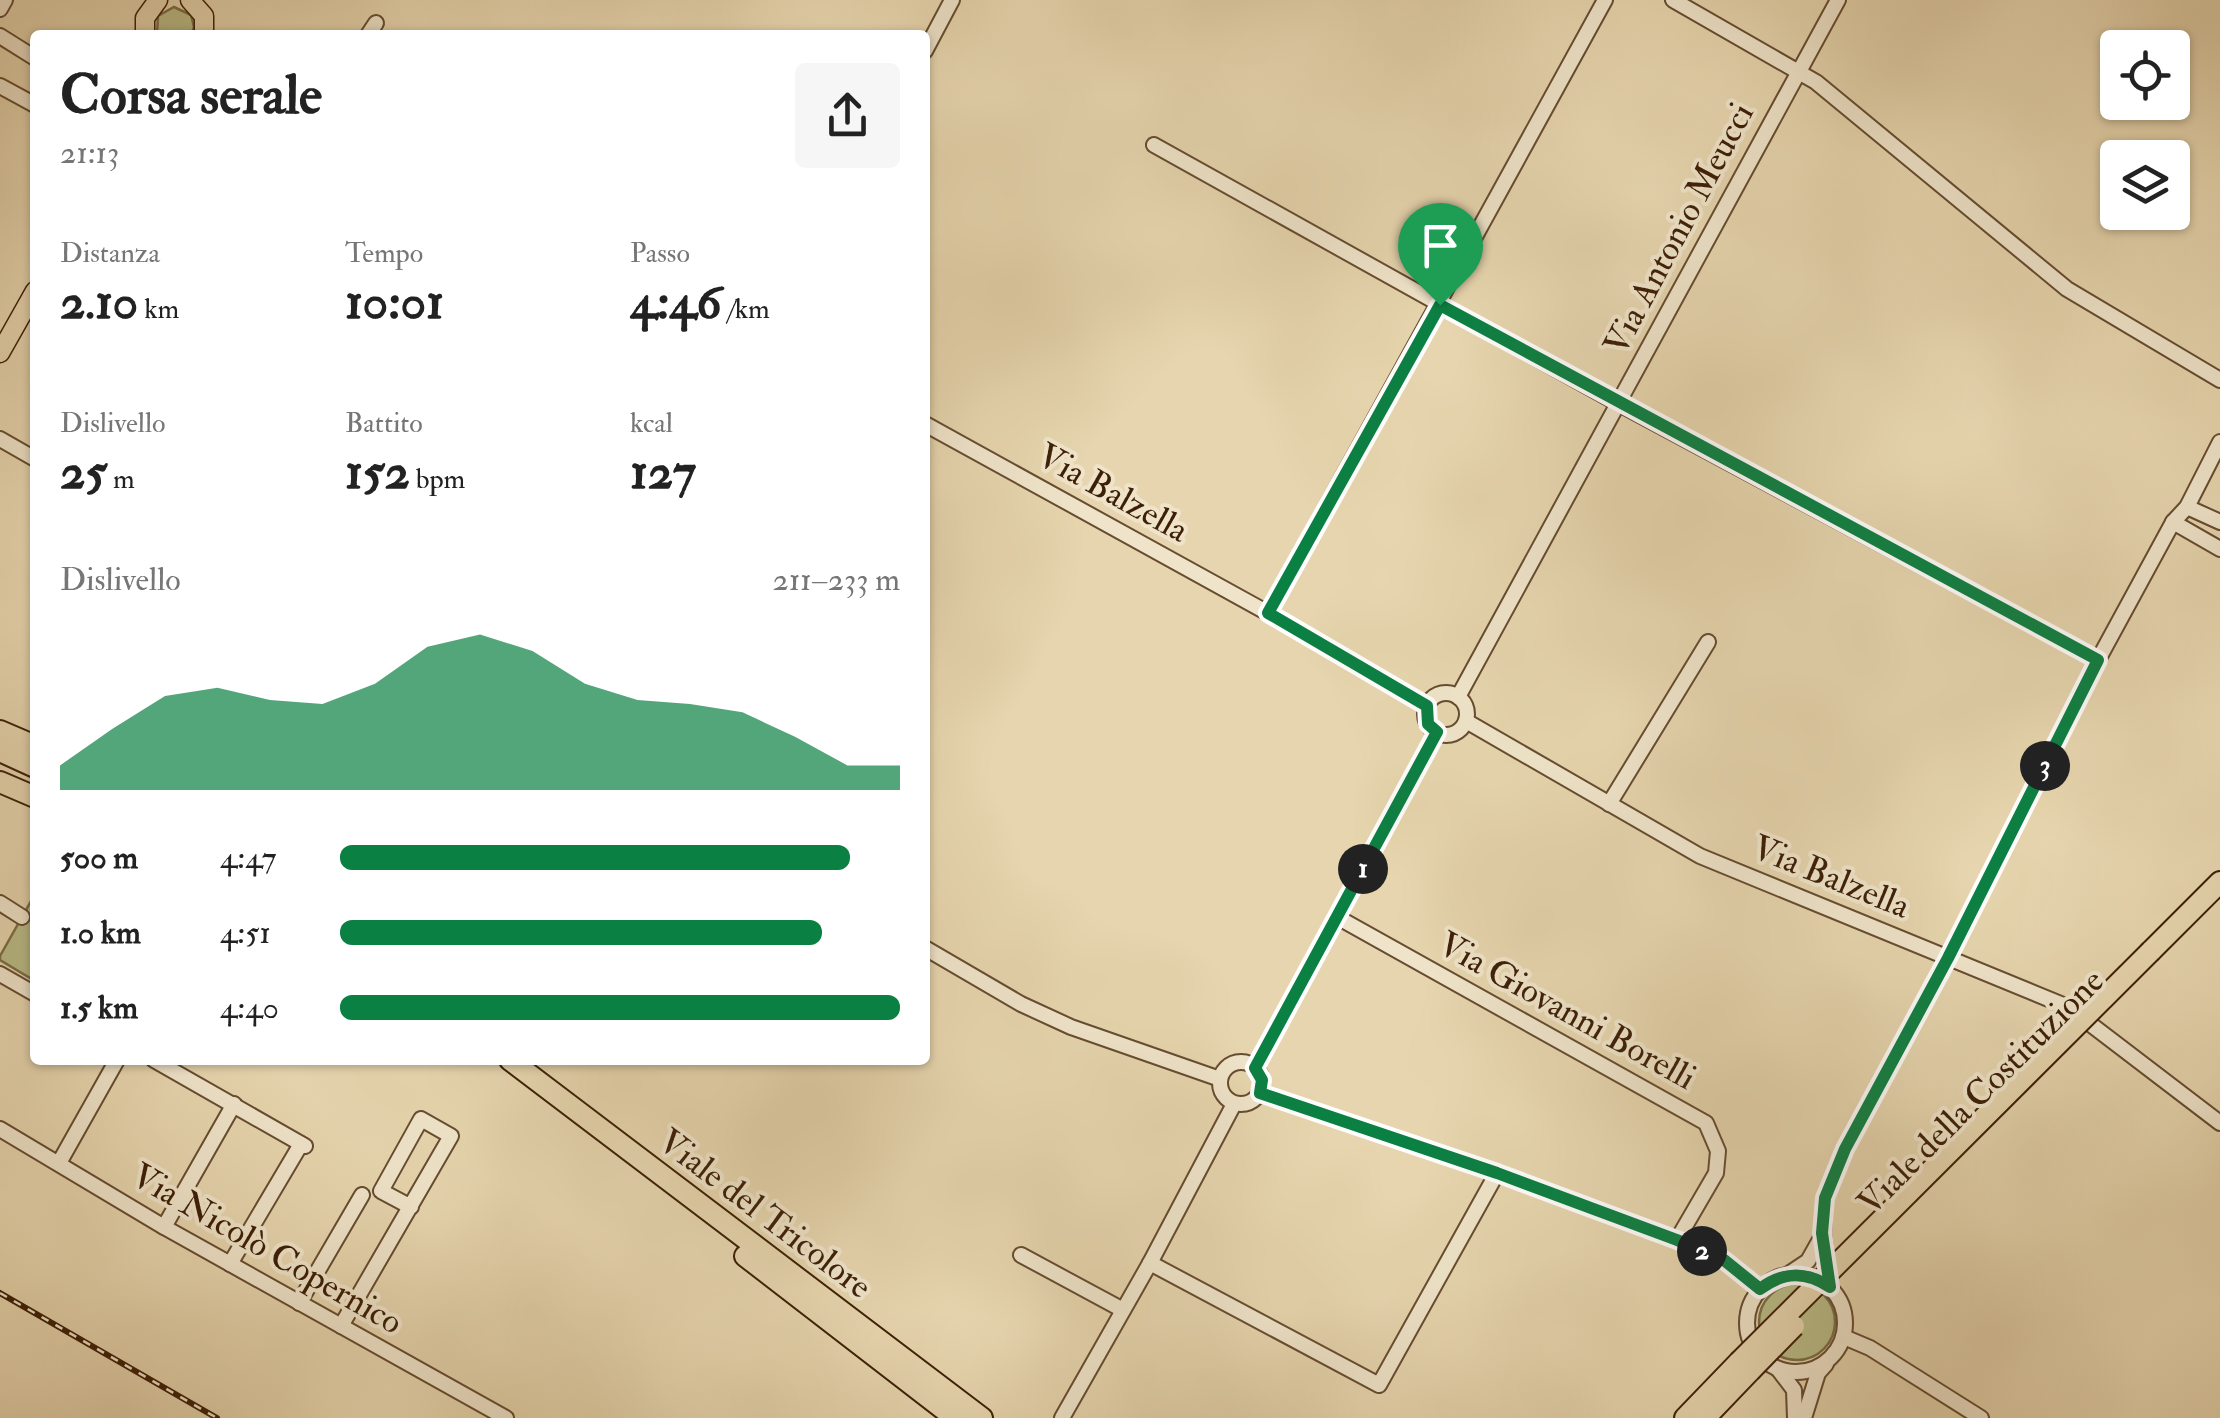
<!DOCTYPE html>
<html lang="it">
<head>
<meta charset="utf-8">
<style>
	:root { --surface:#fff; --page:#f6f6f6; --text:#222; --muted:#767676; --accent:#0b8043 }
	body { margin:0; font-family:"IM FELL Double Pica",serif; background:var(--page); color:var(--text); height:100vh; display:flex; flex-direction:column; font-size:38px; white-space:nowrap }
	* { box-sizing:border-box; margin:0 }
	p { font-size:32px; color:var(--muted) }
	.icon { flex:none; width:55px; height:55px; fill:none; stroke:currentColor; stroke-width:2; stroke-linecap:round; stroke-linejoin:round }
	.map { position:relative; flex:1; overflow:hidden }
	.sheet { position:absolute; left:30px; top:30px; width:900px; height:1035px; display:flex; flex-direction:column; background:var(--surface); border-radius:10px; box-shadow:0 2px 8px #0004 }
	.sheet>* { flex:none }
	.buttons { position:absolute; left:2100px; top:30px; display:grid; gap:20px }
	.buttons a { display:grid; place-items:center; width:90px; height:90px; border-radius:10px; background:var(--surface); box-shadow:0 2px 8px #0004; font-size:50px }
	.pin { position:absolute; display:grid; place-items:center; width:85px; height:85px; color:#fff; margin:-102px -42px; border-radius:50% 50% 50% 0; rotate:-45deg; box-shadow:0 0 10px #0007 }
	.pin .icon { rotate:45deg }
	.km { position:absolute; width:50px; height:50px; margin:-25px; border-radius:50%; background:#222; color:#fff; font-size:28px; line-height:50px; text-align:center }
	.round { display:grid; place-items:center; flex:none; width:105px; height:105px; border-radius:10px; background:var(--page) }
	.head { display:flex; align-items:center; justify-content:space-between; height:170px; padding:0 30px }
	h1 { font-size:55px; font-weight:700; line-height:75px }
	.metrics { display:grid; grid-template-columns:repeat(3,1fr); gap:15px; height:170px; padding:10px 30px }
	.metrics div { display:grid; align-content:center }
	.metrics b { font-size:50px; font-weight:700 }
	.metrics small { font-size:28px; font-weight:400 }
	.metrics p { font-size:28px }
	.chart { height:280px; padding:20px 30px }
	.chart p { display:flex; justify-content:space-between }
	.chart svg { width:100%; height:180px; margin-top:10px; fill:var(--accent); opacity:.7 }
	ul { padding:0 30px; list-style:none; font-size:32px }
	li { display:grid; grid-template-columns:160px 120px 1fr; align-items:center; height:75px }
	li i { height:25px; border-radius:12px; background:var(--accent) }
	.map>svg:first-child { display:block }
</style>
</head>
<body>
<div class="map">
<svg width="2220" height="1418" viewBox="0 0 2220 1418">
	<rect width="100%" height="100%" fill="#e6d5ae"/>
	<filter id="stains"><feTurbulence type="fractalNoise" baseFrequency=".002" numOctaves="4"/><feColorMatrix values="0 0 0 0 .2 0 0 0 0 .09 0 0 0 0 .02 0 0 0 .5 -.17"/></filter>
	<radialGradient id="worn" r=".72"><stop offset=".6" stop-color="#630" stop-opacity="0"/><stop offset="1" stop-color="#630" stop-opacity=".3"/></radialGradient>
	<g fill="#b9bc88" stroke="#7a6e47" stroke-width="2.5">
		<path d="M174,7L191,15L194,27L191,35L157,34L158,16Z"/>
		<path d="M35,894V969L30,978L0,960V956Z"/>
		<circle cx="1797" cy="1322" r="38"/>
	</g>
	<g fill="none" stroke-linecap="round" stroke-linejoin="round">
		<g stroke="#664c30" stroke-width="18">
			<g id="minor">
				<path d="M1673,0L1816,82L2067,289L2220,380"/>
				<path d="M0,9L5,0"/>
				<path d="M368,35L376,23"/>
				<path d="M0,36L35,58"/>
				<path d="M925,51L952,0"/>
				<path d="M0,86L35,105"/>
				<path d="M1154,145L1619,404L2098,660"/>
				<path d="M925,424L1268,613L1427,706"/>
				<path d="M0,439L35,459"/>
				<path d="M2187,507L2220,522"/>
				<path d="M2173,522L2220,549"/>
				<path d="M1268,613L1605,0"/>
				<circle cx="1446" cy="714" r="21"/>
				<path d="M1458,697L1838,0"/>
				<path d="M1466,721L1700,856L2068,1007L2220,1123"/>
				<path d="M1609,804L1708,642"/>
				<path d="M0,903L22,917"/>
				<path d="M1337,917L1706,1123L1718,1151L1716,1173L1677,1240"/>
				<path d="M925,948L1021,1004L1071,1027L1220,1079"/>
				<path d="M0,974L35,994"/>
				<path d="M154,1060L305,1146"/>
				<circle cx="1241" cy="1083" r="21"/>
				<path d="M1255,1068L1437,732"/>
				<path d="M1260,1093L1497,1173L1677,1240L1724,1260L1760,1289"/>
				<path d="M0,1129L164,1227L506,1418"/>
				<path d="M59,1163L117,1060"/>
				<path d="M164,1227L234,1104"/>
				<path d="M1021,1255L1123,1310"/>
				<path d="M1150,1263L1379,1385L1497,1173"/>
				<path d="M230,1264L301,1144"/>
				<path d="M1790,1273L1808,1261L1821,1238"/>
				<circle cx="1796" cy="1323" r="49"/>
				<path d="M1830,1287L1823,1233L1825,1198L1845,1149L1948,958L2098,660L2173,522L2187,507L2220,442"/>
				<path d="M299,1303L362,1195"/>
				<path d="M341,1326L451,1136L421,1119L381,1191L411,1207"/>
				<path d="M1844,1337L1870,1348L1981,1418"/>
				<path d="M1778,1369L1794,1390L1795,1418"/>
				<path d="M1062,1418L1150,1263L1234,1104"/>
				<path d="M1804,1418L1818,1373L1826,1364"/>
			</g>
		</g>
		<g stroke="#3c1f06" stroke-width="21">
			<g id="major">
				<path d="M190,0L204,16V35"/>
				<path d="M145,35V18L158,0"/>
				<path d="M0,353L35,291"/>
			</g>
		</g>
		<g stroke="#3c1f06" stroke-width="24">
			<g id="highway">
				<path d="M0,731L35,746"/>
				<path d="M0,751L35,767"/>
				<path d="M0,782L35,797"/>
				<path d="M2151,951L2220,882"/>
				<path d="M510,1060L982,1418"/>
				<path d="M745,1256L955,1418"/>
				<path d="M1685,1418L1739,1362"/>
				<path d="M1705,1418L1750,1371"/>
			</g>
		</g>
		<use href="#minor" stroke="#efe4ca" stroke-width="14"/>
		<use href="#major" stroke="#e6d5ae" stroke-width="18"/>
		<use href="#highway" stroke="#e6d5ae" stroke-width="20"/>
		<g stroke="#3c1f06" stroke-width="6">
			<path id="rail" d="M0,1293L217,1418"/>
		</g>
		<use href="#rail" stroke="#efe4ca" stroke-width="2.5" stroke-dasharray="8" stroke-linecap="butt"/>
		<g stroke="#3c1f06" stroke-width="24" stroke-linecap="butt">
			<g id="highway-bridge">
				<path d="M1739,1362L2151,951"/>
				<path d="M1750,1371L1794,1326"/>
			</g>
		</g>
		<use href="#highway-bridge" stroke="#e6d5ae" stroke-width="20"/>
	</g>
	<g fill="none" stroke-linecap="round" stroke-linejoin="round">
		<g stroke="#fff" stroke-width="20">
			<path id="route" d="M1440,305L2098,660L1948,958L1845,1149L1825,1198L1822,1233L1830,1287C1806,1271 1784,1271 1760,1289L1724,1260L1677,1240L1497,1173L1260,1093L1262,1080L1255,1068L1437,732L1428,724L1427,706L1268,613Z"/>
		</g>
		<use href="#route" stroke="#0b8043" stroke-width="12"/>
	</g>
	<g text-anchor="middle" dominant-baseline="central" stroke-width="8" stroke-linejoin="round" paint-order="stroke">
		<g font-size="35" fill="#3c1f06" stroke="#efe4ca">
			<text transform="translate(1679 229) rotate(-62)">Via Antonio Meucci</text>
			<text transform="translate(1113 493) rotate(29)">Via Balzella</text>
			<text transform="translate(1831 877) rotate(22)">Via Balzella</text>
			<text transform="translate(1567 1011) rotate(29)">Via Giovanni Borelli</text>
			<text transform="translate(1981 1092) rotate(-45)">Viale della Costituzione</text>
			<text transform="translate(765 1214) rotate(37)">Viale del Tricolore</text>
			<text transform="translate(267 1249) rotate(30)">Via Nicolò Copernico</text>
		</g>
	</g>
	<rect width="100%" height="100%" filter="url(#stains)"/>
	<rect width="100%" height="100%" fill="url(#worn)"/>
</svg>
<div class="buttons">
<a><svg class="icon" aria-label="locate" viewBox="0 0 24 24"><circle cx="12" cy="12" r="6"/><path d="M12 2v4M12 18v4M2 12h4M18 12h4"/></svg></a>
<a><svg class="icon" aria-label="layers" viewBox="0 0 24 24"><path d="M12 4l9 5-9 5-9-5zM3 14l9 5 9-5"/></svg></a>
</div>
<div class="pin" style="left:1440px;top:305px;background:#1e9e55"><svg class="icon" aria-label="arrive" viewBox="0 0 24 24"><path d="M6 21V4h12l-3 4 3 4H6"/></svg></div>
<b class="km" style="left:1363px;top:869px">1</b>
<b class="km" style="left:1702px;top:1251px">2</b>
<b class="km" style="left:2045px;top:766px">3</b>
<section class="sheet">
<div class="head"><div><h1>Corsa serale</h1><p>21:13</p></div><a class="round"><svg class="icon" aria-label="share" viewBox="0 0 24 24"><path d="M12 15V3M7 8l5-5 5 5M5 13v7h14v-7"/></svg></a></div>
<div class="metrics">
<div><p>Distanza</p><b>2.10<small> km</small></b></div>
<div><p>Tempo</p><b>10:01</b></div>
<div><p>Passo</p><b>4:46<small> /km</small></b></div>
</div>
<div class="metrics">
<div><p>Dislivello</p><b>25<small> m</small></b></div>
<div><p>Battito</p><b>152<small> bpm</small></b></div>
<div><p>kcal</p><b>127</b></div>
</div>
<div class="chart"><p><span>Dislivello</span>211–233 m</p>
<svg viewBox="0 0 160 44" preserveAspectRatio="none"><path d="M0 44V38L10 29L20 21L30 19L40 22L50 23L60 18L70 9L80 6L90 10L100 18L110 22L120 23L130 25L140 31L150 38L160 38V44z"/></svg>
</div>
<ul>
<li><b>500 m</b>4:47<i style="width:91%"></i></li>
<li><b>1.0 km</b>4:51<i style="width:86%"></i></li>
<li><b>1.5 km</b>4:40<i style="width:100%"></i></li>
</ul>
</section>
</div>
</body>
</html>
